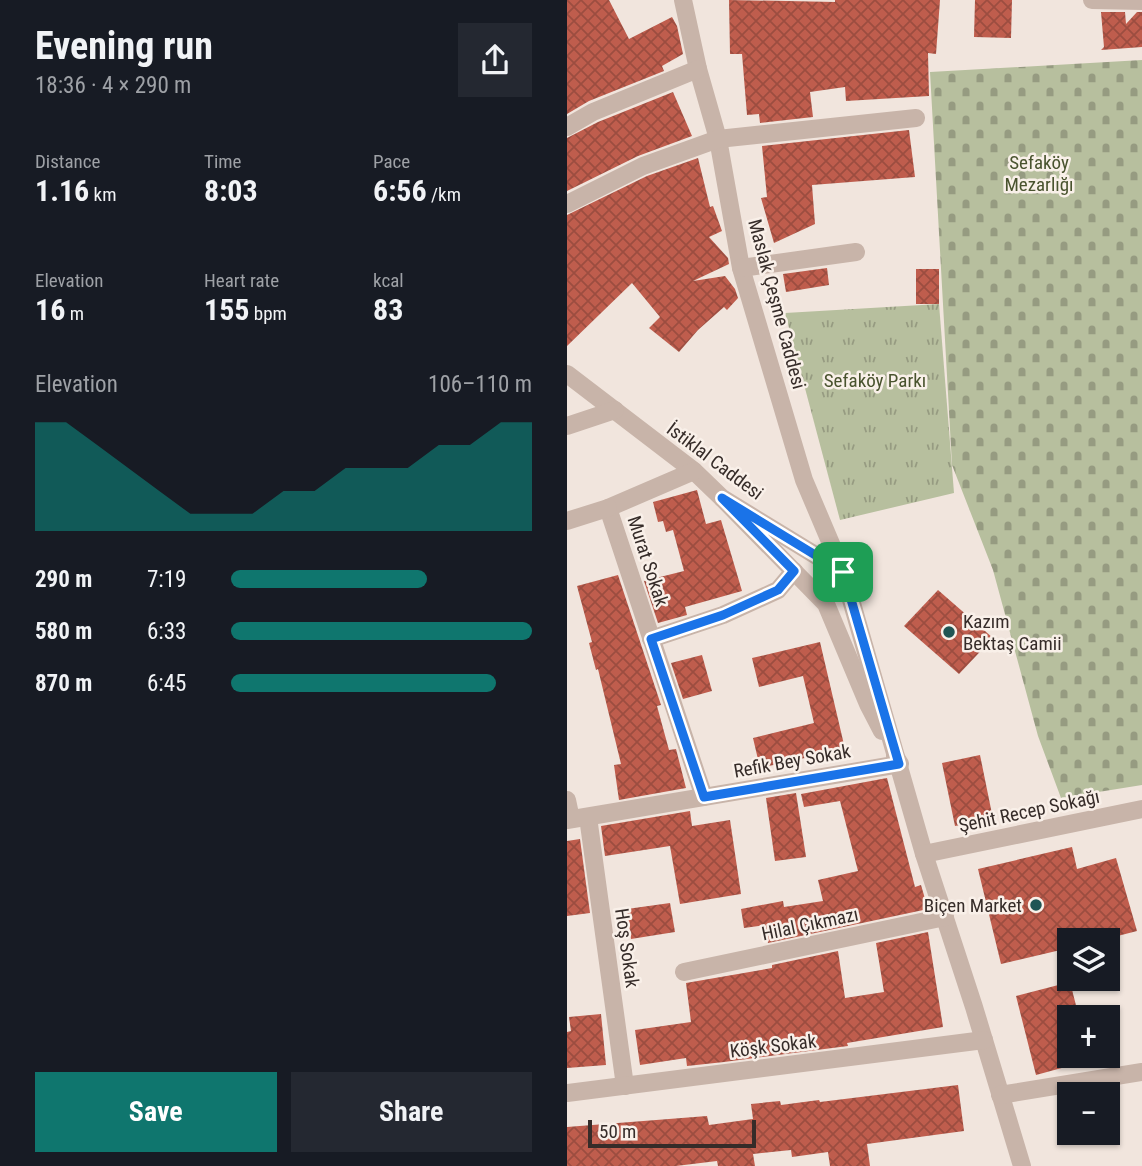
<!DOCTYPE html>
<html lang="en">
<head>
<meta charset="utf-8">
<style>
	:root { --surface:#171b24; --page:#242831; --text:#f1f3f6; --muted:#9ea1a6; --accent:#0f766e }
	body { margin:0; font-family:"Roboto Condensed",sans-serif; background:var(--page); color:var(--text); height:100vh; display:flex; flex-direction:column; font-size:26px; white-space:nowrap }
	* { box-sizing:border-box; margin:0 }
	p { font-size:23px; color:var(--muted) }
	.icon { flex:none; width:38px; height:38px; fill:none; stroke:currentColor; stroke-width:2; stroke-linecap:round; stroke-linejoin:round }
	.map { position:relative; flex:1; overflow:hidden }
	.details { display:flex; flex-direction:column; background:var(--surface); width:567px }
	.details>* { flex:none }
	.tools { position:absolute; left:490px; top:928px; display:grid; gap:14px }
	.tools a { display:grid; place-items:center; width:63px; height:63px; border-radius:0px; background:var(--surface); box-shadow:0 2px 5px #0004; font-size:35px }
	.scale { position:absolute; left:21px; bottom:18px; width:168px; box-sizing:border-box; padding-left:7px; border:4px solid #362c29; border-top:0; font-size:19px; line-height:24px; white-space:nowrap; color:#362c29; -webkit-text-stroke:5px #f9f0e9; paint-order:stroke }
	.pin { position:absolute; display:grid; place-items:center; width:60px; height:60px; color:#fff; margin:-30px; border-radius:14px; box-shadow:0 4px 10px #0006 }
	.round { display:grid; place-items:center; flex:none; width:74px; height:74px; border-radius:0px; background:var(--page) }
	.summary { display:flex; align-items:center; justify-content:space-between; height:119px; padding:0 35px }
	h1 { font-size:38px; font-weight:700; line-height:52px }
	.metrics { display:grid; grid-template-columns:repeat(3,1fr); gap:10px; height:119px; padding:7px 35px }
	.metrics div { display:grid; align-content:center }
	.metrics b { font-size:30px; font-weight:700 }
	.metrics small { font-size:19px; font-weight:400 }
	.metrics p { font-size:19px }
	.chart { height:196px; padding:14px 35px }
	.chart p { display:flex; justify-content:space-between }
	.chart svg { width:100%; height:126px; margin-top:7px; fill:var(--accent); opacity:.7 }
	.cta { display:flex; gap:14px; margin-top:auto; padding:14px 35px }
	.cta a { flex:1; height:80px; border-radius:0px; background:var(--accent); color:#fff; font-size:28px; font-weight:700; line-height:80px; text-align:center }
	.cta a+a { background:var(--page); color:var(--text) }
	ul { padding:0 35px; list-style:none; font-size:23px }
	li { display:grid; grid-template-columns:112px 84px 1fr; align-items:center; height:52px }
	li i { height:18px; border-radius:9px; background:var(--accent) }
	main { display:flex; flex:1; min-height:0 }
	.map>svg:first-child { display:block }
</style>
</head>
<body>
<main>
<section class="details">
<div class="summary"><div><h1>Evening run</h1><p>18:36 · 4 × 290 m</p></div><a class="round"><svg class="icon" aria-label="share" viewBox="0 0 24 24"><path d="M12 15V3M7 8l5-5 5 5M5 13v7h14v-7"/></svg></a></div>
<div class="metrics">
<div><p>Distance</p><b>1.16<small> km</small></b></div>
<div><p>Time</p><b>8:03</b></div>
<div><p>Pace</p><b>6:56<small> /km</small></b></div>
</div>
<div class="metrics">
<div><p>Elevation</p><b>16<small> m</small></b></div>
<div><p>Heart rate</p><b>155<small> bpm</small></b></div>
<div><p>kcal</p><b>83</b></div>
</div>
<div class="chart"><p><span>Elevation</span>106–110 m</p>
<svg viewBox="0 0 160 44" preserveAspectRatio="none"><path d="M0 44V6L10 6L20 14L30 22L40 30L50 38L60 38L70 38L80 30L90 30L100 22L110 22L120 22L130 14L140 14L150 6L160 6V44z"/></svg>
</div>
<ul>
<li><b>290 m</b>7:19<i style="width:65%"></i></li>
<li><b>580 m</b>6:33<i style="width:100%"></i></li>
<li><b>870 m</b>6:45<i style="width:88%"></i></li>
</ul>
<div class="cta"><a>Save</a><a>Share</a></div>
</section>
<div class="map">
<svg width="575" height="1166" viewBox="0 0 575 1166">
	<defs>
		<pattern id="grass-tufts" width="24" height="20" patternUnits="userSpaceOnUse" patternTransform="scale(1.75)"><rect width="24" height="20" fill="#b7bf9e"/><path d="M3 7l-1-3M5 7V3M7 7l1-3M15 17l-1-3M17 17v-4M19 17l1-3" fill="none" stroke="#969b81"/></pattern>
		<pattern id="cemetery-stones" width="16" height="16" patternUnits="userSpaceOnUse" patternTransform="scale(1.75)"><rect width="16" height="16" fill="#b7bf9e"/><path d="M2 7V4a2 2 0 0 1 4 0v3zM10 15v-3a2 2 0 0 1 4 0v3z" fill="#969b81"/></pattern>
		<pattern id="building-cross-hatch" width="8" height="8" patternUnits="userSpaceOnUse" patternTransform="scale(1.75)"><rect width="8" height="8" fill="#bf5d4d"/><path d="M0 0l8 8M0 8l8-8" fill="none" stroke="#9c4d40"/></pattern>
	</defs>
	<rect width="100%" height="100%" fill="#f1e5dd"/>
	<path fill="url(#grass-tufts)" d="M372,304L387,493L273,520L218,313Z"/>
	<path fill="url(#cemetery-stones)" d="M575,60V785L494,798L471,736L426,570L385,465L363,72Z"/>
	<g fill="url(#building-cross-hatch)">
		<path d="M0,0H42L62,39L105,17L110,26L116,54L95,66L97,71L22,101L0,114Z"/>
		<path d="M162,0L268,2V0H373L369,54L361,53L362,96L279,101L278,87L243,92L246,117L193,123L192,114L180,115L175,54H163Z"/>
		<path d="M408,0H445L444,38L407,37Z"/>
		<path d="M534,12H558L559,24L570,12H575V47L534,50L537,47Z"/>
		<path d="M106,92L125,136L71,156L0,191V138L31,122Z"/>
		<path d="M342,130L348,177L245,185L248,224L207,243L194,198L200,197L195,146Z"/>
		<path d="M131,158L143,207L146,206L155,231L142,237L161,258L162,264L126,281L158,276L168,289L171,298L160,310L157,307L131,330L112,352L82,328L93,317L65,283L0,346V215L80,176Z"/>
		<path d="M260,268L262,285L219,292L216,274Z"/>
		<rect x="349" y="269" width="23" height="35"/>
		<path d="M130,490L139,524L154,520L175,591L118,607L120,615L91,623L77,581L117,571L106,530L99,532L96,521L91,522L86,502Z"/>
		<path d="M51,575L94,705L90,706L102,750L109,749L119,788L52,800L47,765L54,764L31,669L29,670L22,643L25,642L10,586Z"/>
		<path d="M371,590L426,638L392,674L337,626Z"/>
		<path d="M253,642L278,749L193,768L186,738L247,723L236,676L192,687L185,658Z"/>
		<path d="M135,655L145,691L116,699L104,663Z"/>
		<path d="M413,755L426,819L388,826L375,763Z"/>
		<path d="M320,778L348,887L354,885L361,909L201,943L198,925L177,928L174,909L216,901L217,907L256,901L251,880L291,871L273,801L237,807L234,794Z"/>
		<path d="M229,793L239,857L208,861L199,798Z"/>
		<path d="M123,811L125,826L163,820L174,894L113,904L103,846L38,856L34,826Z"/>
		<path d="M13,839L23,913L0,916V841Z"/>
		<path d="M505,847L510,869L549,858L570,931L535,940H502V948L434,964L411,869Z"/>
		<path d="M103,903L108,932L64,939L60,909Z"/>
		<path d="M361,932L376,1027L280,1043L281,1046L157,1062L120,1066L119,1058L73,1065L68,1030L124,1022L119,983L205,968V965L271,951L278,998L317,992L309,943Z"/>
		<path d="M503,982L512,1017H502V1066L469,1075L449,996Z"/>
		<path d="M34,1014L39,1065L0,1068V1032L4,1031L2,1017Z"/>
		<path d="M391,1085L397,1131L300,1144L303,1166H263L261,1152L225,1157L224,1150L186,1154L188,1166H151L150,1161L109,1166H0V1127L140,1116L142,1125L186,1119L184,1104L213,1101L214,1105L252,1100L253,1102Z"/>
	</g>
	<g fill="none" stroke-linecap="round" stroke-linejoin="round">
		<g stroke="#c8b4a9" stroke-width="18">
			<path d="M116,0L131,69L151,139L174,268L237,480L276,572L357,854L407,1007L455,1166"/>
			<path d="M525,0L575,1"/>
			<path d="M0,127L26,112L131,69"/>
			<path d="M0,204L76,166L151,139L349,118"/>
			<path d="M174,268L289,252"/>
			<path d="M0,374L127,471L155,498L276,572"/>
			<path d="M0,426L48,410"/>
			<path d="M127,471L41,508L137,797"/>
			<path d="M155,498L259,604L301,704L315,731"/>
			<path d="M0,521L41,508"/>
			<path d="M84,639L156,615L211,590L227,571"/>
			<path d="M0,800L4,819"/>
			<path d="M21,817L58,1086"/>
			<path d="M0,820L333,764L328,756"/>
			<path d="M357,854L575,809"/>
			<path d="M117,972L378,917"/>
			<path d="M0,1093L417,1040"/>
			<path d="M433,1095L575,1072"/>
		</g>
	</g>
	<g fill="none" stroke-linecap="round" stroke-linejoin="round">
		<g stroke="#fff" stroke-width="14">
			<path id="route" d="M155,498L276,572L332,764L137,797L84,639L156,615L211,590L227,571Z"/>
		</g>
		<use href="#route" stroke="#1a73e8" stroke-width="9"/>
	</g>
	<g fill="#205554" stroke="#f9f0e9" stroke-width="2.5">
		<circle cx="382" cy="632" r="7"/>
		<circle cx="469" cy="905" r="7"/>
	</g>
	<g text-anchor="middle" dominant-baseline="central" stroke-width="5" stroke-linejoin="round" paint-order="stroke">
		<g font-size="19" fill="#49532e" stroke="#f9f0e9">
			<text x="472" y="162">Sefaköy<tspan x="472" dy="22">Mezarlığı</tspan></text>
			<text x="308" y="380">Sefaköy Parkı</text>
		</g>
		<g font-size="19" fill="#362c29" stroke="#f9f0e9">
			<text transform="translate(210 304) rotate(75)">Maslak Çeşme Caddesi</text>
			<text transform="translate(148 461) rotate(37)">İstiklal Caddesi</text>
			<text transform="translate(81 561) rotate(72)">Murat Sokak</text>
			<text transform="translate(225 761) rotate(-10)">Refik Bey Sokak</text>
			<text transform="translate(462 811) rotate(-12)">Şehit Recep Sokağı</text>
			<text transform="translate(243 924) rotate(-12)">Hilal Çıkmazı</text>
			<text transform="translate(60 948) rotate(82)">Hoş Sokak</text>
			<text transform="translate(206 1046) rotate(-7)">Köşk Sokak</text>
		</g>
		<g font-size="19" fill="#362c29" stroke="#f9f0e9" text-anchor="start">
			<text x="396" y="621">Kazım<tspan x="396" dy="22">Bektaş Camii</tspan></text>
			<text x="455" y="905" text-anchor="end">Biçen Market</text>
		</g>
	</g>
</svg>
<div class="tools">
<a><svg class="icon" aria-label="layers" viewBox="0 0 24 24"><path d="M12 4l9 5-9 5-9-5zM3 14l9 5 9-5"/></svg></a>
<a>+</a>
<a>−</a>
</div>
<div class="scale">50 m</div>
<div class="pin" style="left:276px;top:572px;background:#1e9e55"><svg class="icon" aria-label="arrive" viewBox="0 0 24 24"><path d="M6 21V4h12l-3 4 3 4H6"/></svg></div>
</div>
</main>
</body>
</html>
